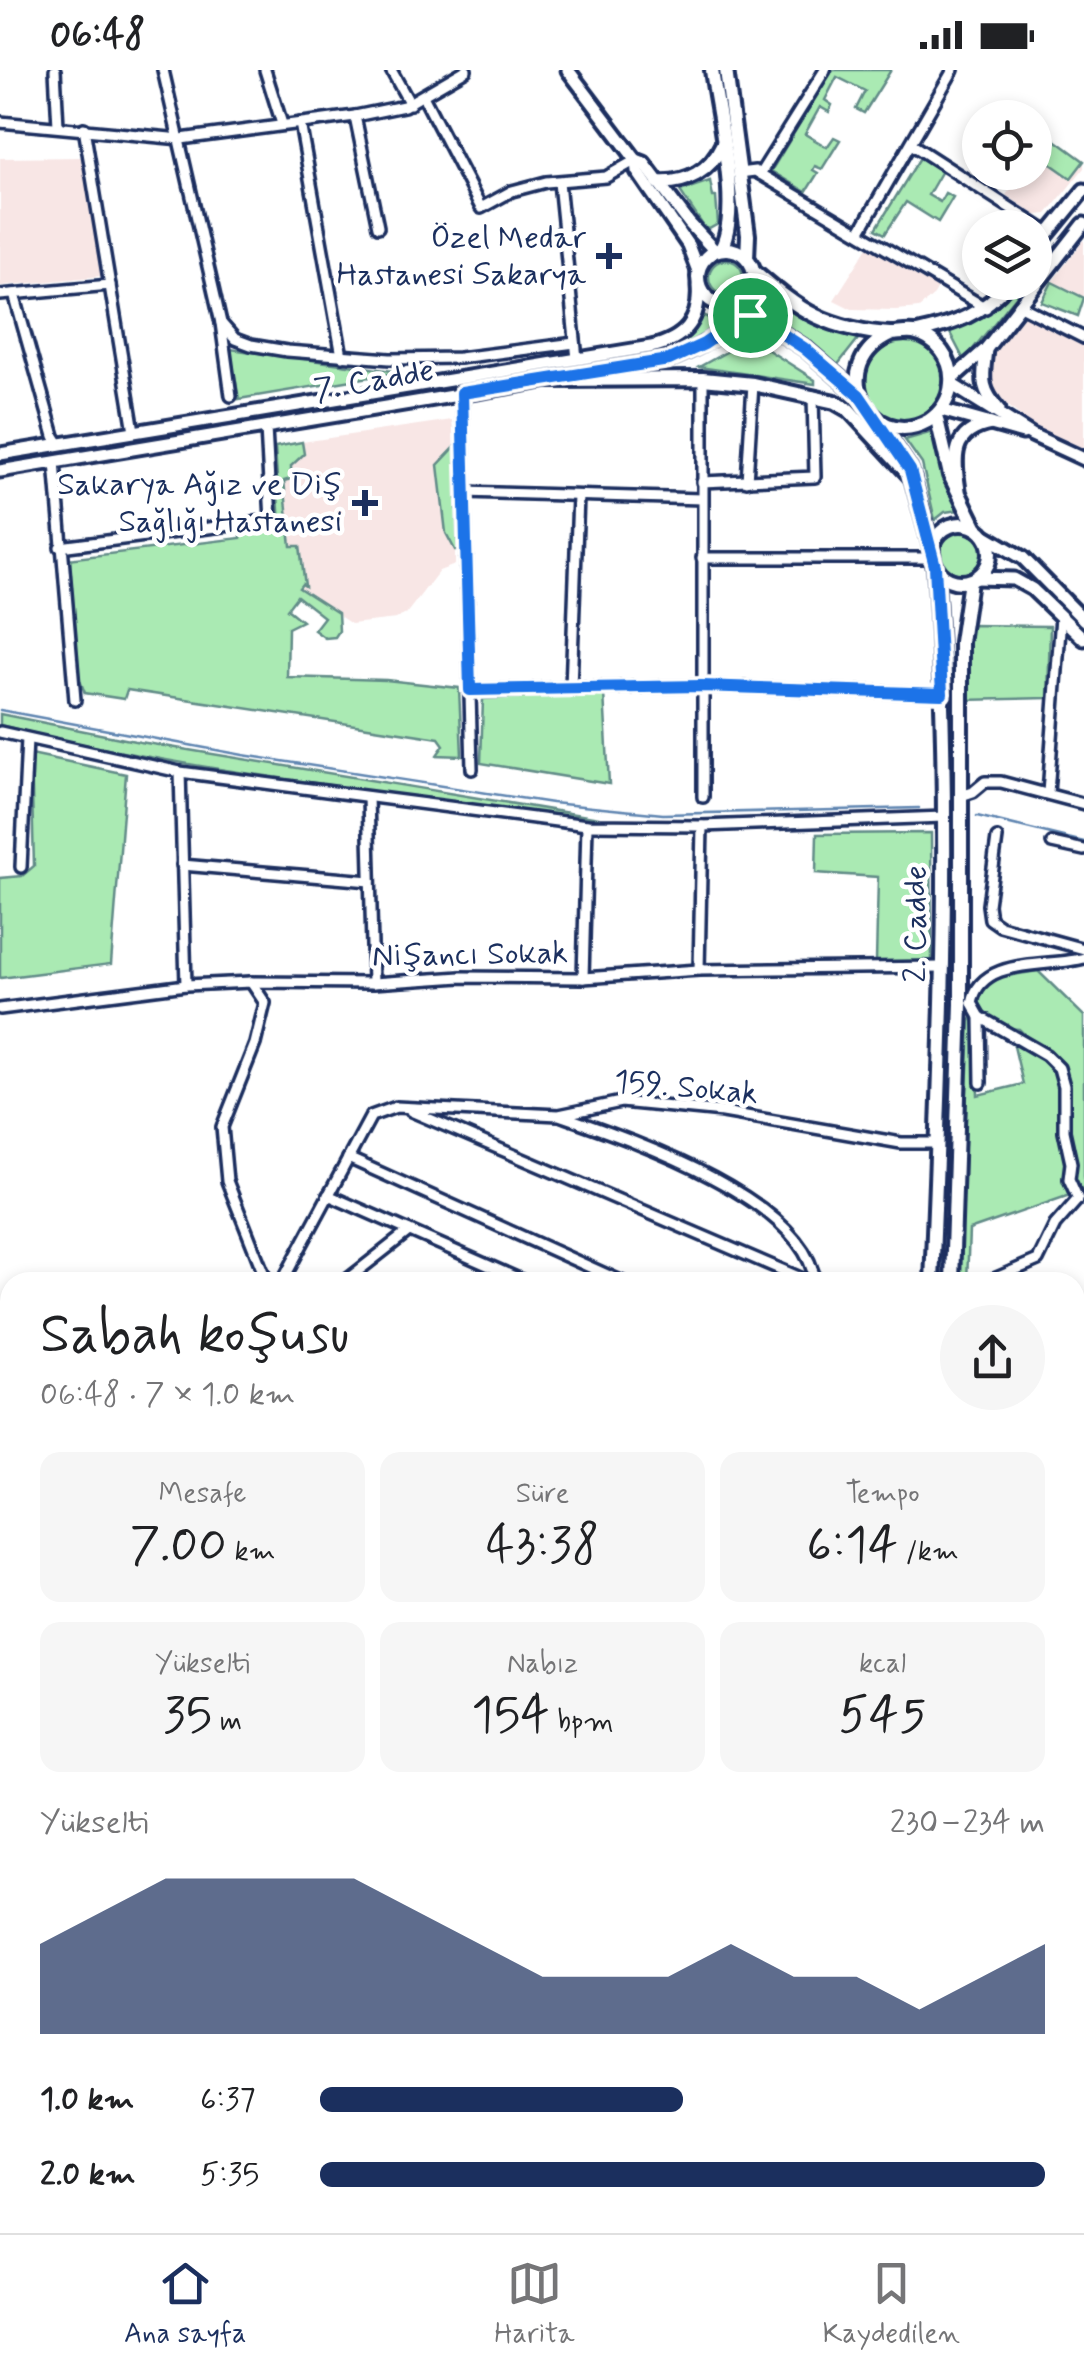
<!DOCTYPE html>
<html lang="tr">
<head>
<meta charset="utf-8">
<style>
	:root { --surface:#fff; --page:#f6f6f6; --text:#202124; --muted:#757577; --line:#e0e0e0; --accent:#1b2f5e }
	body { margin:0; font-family:Mynerve,sans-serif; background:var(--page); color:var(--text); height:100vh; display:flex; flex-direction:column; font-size:38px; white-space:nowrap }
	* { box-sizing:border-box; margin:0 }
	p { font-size:32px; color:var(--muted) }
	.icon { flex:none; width:55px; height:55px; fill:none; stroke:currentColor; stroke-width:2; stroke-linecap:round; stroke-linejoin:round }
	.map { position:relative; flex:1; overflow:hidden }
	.details { position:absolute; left:0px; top:1202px; width:1085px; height:962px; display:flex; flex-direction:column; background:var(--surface); border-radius:30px 30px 0 0; box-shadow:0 5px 15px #0003 }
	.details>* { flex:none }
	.fabs { position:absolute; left:962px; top:30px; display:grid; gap:20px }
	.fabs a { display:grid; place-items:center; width:90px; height:90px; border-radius:50%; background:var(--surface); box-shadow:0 5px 15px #0003; font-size:50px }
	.pin { position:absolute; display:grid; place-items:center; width:85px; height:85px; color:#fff; margin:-42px; border:5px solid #fff; border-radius:50%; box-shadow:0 2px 10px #0007 }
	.round { display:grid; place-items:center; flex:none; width:105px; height:105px; border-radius:52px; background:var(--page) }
	.summary { display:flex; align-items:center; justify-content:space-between; height:170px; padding:0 40px }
	h1 { font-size:55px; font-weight:600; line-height:75px }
	.stats { display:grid; grid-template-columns:repeat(3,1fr); gap:15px; height:170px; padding:10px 40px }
	.stats div { display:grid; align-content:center; border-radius:20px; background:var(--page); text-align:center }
	.stats b { font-size:50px; font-weight:600 }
	.stats small { font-size:28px; font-weight:400 }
	.stats p { font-size:28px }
	.chart { height:280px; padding:20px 40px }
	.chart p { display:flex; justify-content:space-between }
	.chart svg { width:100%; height:180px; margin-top:10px; fill:var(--accent); opacity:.7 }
	ul { padding:0 40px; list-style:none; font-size:32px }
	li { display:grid; grid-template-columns:160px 120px 1fr; align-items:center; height:75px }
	li i { height:25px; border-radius:12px; background:var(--accent) }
	.status { display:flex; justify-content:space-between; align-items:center; height:70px; padding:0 50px; background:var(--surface); direction:ltr }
	.status svg { height:28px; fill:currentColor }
	.tabs { display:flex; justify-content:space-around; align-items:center; height:140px; border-top:2px solid var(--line); background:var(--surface); font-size:28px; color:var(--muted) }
	.tabs a { display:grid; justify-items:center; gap:5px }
	.tabs .on { color:var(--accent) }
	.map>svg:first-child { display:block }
</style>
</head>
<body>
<div class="status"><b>06:48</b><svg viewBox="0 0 49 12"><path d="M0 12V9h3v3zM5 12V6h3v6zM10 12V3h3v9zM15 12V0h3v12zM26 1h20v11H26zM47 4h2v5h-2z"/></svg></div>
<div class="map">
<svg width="1084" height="2163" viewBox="0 0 1084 2163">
	<rect width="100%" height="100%" fill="#fff"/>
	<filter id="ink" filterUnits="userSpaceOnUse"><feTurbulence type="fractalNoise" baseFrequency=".01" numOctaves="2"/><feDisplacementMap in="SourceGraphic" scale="20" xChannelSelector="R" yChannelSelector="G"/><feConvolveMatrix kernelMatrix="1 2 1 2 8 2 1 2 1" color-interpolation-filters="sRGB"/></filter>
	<g filter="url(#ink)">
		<g fill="#f8e6e5">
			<path d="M1052,67L1084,89V98L1047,144L1036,145L1006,125L1024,103L1035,102V89Z"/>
			<path d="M84,87L102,206L0,216V88Z"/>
			<path d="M1084,170V228L1052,212Z"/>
			<path d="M868,177L939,216L934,225L919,238L896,240L852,239L834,230Z"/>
			<path d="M1018,246L1028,247L1084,274V382L1029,353L990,321L986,297Z"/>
			<path d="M452,350L456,376L438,395L446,463L455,480V495L439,501L406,544L396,549L351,554L299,518L303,513L300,476L291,477L284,410L291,409V396L304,384L302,372Z"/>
		</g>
		<g fill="#aaeab3" stroke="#628c88" stroke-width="2.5">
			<path d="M832,0H891L864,43L856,39L865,21L837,7L825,30L832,35L829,42L820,37L805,64L827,77L834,67L840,70L822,99L815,96L813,100L818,103L806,122L771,101Z"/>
			<path d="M1054,69L1084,91L1071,108L1041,87Z"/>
			<path d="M921,86L943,99L928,125L940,132L945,123L953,127L938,152L906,132L885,164L876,159Z"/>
			<path d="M710,111L713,127H716L718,154L709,159L704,157L680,121Z"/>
			<circle cx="726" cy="207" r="17"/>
			<path d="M1052,212L1084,228L1078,246L1042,232Z"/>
			<path d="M1016,213H1027L964,290L949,261L1001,231Z"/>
			<path d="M767,221L791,237L862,264L836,297L797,265L757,242Z"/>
			<path d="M703,245L721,253L695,273L675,281L437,321L436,317L666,279L687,268Z"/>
			<path d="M743,264L815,310V314L699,297L726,282Z"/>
			<circle cx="905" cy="312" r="40"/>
			<path d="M230,279L400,302L239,329Z"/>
			<path d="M936,361L944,406L959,440L945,442L935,450L922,394L905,370Z"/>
			<path d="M302,372L304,384L291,396V409L284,411L291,476H300L305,516L302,514L299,518L338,543L339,561L335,567L325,568L314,560L324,547L297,526L287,539L302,551L288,558L287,607L386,610L459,618L462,686L437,685L444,675L439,668L127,620L124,629L85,623L77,603L67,489L241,468V461L280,456L275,377Z"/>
			<path d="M456,376L458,480H455L446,463L438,395Z"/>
			<circle cx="963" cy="482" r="22"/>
			<path d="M969,555L1050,556L1048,628L964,630Z"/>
			<path d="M604,623L609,714L481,693L483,629Z"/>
			<path d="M0,644L140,672L599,748C531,751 460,734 393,724C261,706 130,688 0,655Z"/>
			<path d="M31,684L126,704L111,894L0,908V808L22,806L34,796Z"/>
			<path d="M931,763L932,891L876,892L878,807L816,803L817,764Z"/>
			<path d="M1038,901L1084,946V1120L969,1160L967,1212H959L970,951L975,945L978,1025L1023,1014L1013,972L988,953L1030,977L1064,1004L1019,959L1005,958L979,941L981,919L994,908Z"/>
			<path d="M1084,1248V1844L1075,1848V1251Z"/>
			<path d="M872,2155H1005V2163H868Z"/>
		</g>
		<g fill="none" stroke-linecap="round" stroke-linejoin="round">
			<g stroke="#5f85b1" stroke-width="2.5">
				<path d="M0,640L243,685L552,733L663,744L919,738"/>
				<path d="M977,746L1084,772"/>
			</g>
			<g stroke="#1b2f5e" stroke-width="16">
				<g id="street">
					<path d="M55,0L58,56"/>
					<path d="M163,0L221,253L231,326"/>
					<path d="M265,0L282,54"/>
					<path d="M391,0L410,34"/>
					<path d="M423,26L481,138L512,121L546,112L606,107L636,90"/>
					<path d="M355,46L378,157"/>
					<path d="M0,52L181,69L355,46L404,36L466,0"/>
					<path d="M300,53L342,286"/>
					<path d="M84,58L134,361"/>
					<path d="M911,74L1049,163"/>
					<path d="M739,103L755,101L986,238"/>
					<path d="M760,104L825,0"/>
					<path d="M559,112L577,289"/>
					<path d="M860,161L953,0"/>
					<path d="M14,224L54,366L59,374"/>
					<path d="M0,225L110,215"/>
					<path d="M1019,235L1084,268"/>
					<path d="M221,253L235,269L251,275L287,281L390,289L459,288L575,273"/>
					<path d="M462,323L472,699"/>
					<path d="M55,392L75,630"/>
					<path d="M747,411L753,314"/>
					<path d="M702,412L815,407L813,326"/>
					<path d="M465,422L702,429"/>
					<path d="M60,477L271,450L266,358"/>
					<path d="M702,488H932"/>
					<path d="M571,618L578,426"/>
					<path d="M470,620L702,616L942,624"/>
					<path d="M0,662L180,702L587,755L702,756L944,747"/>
					<path d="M180,702L186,915"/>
					<path d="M1048,723L1061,546"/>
					<path d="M961,726L973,722L985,712H1001L1084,734"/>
					<path d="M368,727L373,913"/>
					<path d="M703,727V309"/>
					<path d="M997,768L988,835L990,849L1000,856L1084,879"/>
					<path d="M1052,773L1084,780"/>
					<path d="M182,795L370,811"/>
					<path d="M21,797L27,669"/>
					<path d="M699,900L702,756"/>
					<path d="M583,908L587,755"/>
					<path d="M251,912L265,933L255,974L222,1057L227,1111L267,1212"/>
					<path d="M972,933C980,886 1049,898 1084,888"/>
					<path d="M972,933L980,947L981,1013"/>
					<path d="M0,939L186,915L251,912L373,913L461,907L583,908L699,900L943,897"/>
					<path d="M980,947L1046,985L1059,998L1064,1016V1061L1071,1093L1069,1109L1078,1129L1055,1155L1038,1190L987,1212"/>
					<path d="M411,1041L810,1212"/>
					<path d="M562,1046C631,1070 805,1129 815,1212"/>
					<path d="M348,1088L623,1212"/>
					<path d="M328,1125L526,1212"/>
					<path d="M282,1212L371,1046L396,1037L559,1045L621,1032L723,1042L901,1073H938"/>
					<path d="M344,1212L409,1161"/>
					<path d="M0,1314L10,1328"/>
					<path d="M0,1403L10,1396"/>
					<path d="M0,1468L10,1460"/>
					<path d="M0,1558L10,1550"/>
					<path d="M0,1729L10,1721"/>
					<path d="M0,1812L10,1838"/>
					<path d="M1075,1857L1084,1854"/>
					<path d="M0,2010L10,2006"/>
					<path d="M0,2068L10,2065"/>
					<path d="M0,2107L10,2104"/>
					<path d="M297,2155L308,2163"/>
					<path d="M417,2155L419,2163"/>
					<path d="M517,2155L520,2163"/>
					<path d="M696,2155L697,2163"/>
					<path d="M1049,2155L1053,2161L1084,2160"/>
					<path d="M69,2160L103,2155"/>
					<path d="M571,2163L617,2155"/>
					<path d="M787,2163L789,2155"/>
				</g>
			</g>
			<g stroke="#1b2f5e" stroke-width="19">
				<g id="secondary">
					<path d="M568,0L636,90L637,101L688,175L698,201"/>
					<path d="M636,90L644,93L689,153L715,181"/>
					<path d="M1035,180L1084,120"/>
					<path d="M915,263C954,254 983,245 1009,212"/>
					<path d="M986,279C983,308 979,317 999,340"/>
					<path d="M952,309L986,279L1084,154"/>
					<path d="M951,314L1032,365L1084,389"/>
					<path d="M941,340L1023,363"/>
					<path d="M0,384L651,277C684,269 701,251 698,216"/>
					<path d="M0,401L669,290C700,276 724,270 733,235"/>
					<path d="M959,420C954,388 951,361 991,354"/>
					<path d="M984,465L1023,488L1084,550"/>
					<path d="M976,508L1014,509L1032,519L1084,569"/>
				</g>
			</g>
			<g stroke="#1b2f5e" stroke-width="20">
				<g id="primary">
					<path d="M712,0C718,46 742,140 721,179"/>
					<path d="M726,0L748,165L747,188"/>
					<path d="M658,112C687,114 710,101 722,75"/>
					<circle cx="726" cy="207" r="28"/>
					<path d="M754,201C773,217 793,235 816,246C837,256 866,263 890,264C898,264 905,262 913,263C937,268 953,290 951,313C950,329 941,343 928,351C870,383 823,294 892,264"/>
					<path d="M736,234L805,278L858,324"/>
					<path d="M551,310L703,309L753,314L835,332L849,340L913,409"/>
					<path d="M936,345L950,405L976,458"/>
					<path d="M876,349L910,400L932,480"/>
					<circle cx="961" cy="483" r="29"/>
					<path d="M932,1212C942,974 952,734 935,496"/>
					<path d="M952,1212L961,934V572L970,511"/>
					<path d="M1013,2155L1014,2163"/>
					<path d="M1038,2155L1039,2163"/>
				</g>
			</g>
			<use href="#street" stroke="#fff" stroke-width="9"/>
			<use href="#secondary" stroke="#fff" stroke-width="11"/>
			<use href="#primary" stroke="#fff" stroke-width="12"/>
		</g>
	</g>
	<g fill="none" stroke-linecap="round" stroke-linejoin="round" filter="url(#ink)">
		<g stroke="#fff" stroke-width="20">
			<path id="route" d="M736,234L804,278L859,325L910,400L935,496L942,624L702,616L470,620L462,323L669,290L704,274L720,263L729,252Z"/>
		</g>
		<use href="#route" stroke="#1a73e8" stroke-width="12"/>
	</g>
	<g fill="#1b2f5e" stroke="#fff" stroke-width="4">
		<path d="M604 171h10v10h10v10h-10v10h-10v-10h-10v-10h10z"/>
		<path d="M360 418h10v10h10v10h-10v10h-10v-10h-10v-10h10z"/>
	</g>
	<g text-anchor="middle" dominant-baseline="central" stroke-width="9" stroke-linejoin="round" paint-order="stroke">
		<g font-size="32" fill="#1b2f5e" stroke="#fff" text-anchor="end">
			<text x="586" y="168">Özel Medar<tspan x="586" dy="37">Hastanesi Sakarya</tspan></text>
			<text x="342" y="415">Sakarya Ağız ve Diş<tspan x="342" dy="37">Sağlığı Hastanesi</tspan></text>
		</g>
		<g font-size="32" fill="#1b2f5e" stroke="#fff">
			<text transform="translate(374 311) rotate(-10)">7. Cadde</text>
			<text transform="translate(916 854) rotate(-90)">2. Cadde</text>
			<text transform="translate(470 885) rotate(-1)">Nişancı Sokak</text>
			<text transform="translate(686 1018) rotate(5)">159. Sokak</text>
		</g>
	</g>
</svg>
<div class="fabs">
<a><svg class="icon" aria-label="locate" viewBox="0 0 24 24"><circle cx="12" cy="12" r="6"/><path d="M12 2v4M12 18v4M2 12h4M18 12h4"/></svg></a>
<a><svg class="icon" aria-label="layers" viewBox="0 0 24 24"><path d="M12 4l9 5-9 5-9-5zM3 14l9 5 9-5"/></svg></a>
</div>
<div class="pin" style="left:750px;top:245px;background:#1e9e55"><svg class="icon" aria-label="arrive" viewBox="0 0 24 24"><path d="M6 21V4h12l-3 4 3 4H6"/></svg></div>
<section class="details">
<div class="summary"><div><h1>Sabah koşusu</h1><p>06:48 · 7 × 1.0 km</p></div><a class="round"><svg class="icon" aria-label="share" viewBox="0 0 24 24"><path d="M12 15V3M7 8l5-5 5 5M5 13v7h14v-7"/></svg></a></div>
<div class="stats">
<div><p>Mesafe</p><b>7.00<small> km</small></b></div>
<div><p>Süre</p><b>43:38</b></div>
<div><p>Tempo</p><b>6:14<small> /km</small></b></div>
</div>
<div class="stats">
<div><p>Yükselti</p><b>35<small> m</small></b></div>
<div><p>Nabız</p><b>154<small> bpm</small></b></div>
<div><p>kcal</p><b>545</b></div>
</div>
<div class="chart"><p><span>Yükselti</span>230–234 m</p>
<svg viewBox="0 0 160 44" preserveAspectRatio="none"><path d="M0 44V22L10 14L20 6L30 6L40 6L50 6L60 14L70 22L80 30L90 30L100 30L110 22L120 30L130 30L140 38L150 30L160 22V44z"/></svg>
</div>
<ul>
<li><b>1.0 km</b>6:37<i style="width:50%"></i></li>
<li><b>2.0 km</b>5:35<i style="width:100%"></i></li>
</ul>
</section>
</div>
<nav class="tabs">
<a class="on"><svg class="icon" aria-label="home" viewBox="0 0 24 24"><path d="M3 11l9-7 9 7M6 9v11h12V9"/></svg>Ana sayfa</a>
<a><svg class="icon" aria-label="map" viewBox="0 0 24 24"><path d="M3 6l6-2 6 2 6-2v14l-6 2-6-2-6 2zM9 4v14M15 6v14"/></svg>Harita</a>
<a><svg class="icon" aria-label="saved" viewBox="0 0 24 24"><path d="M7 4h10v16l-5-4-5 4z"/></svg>Kaydedilen</a>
</nav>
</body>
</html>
